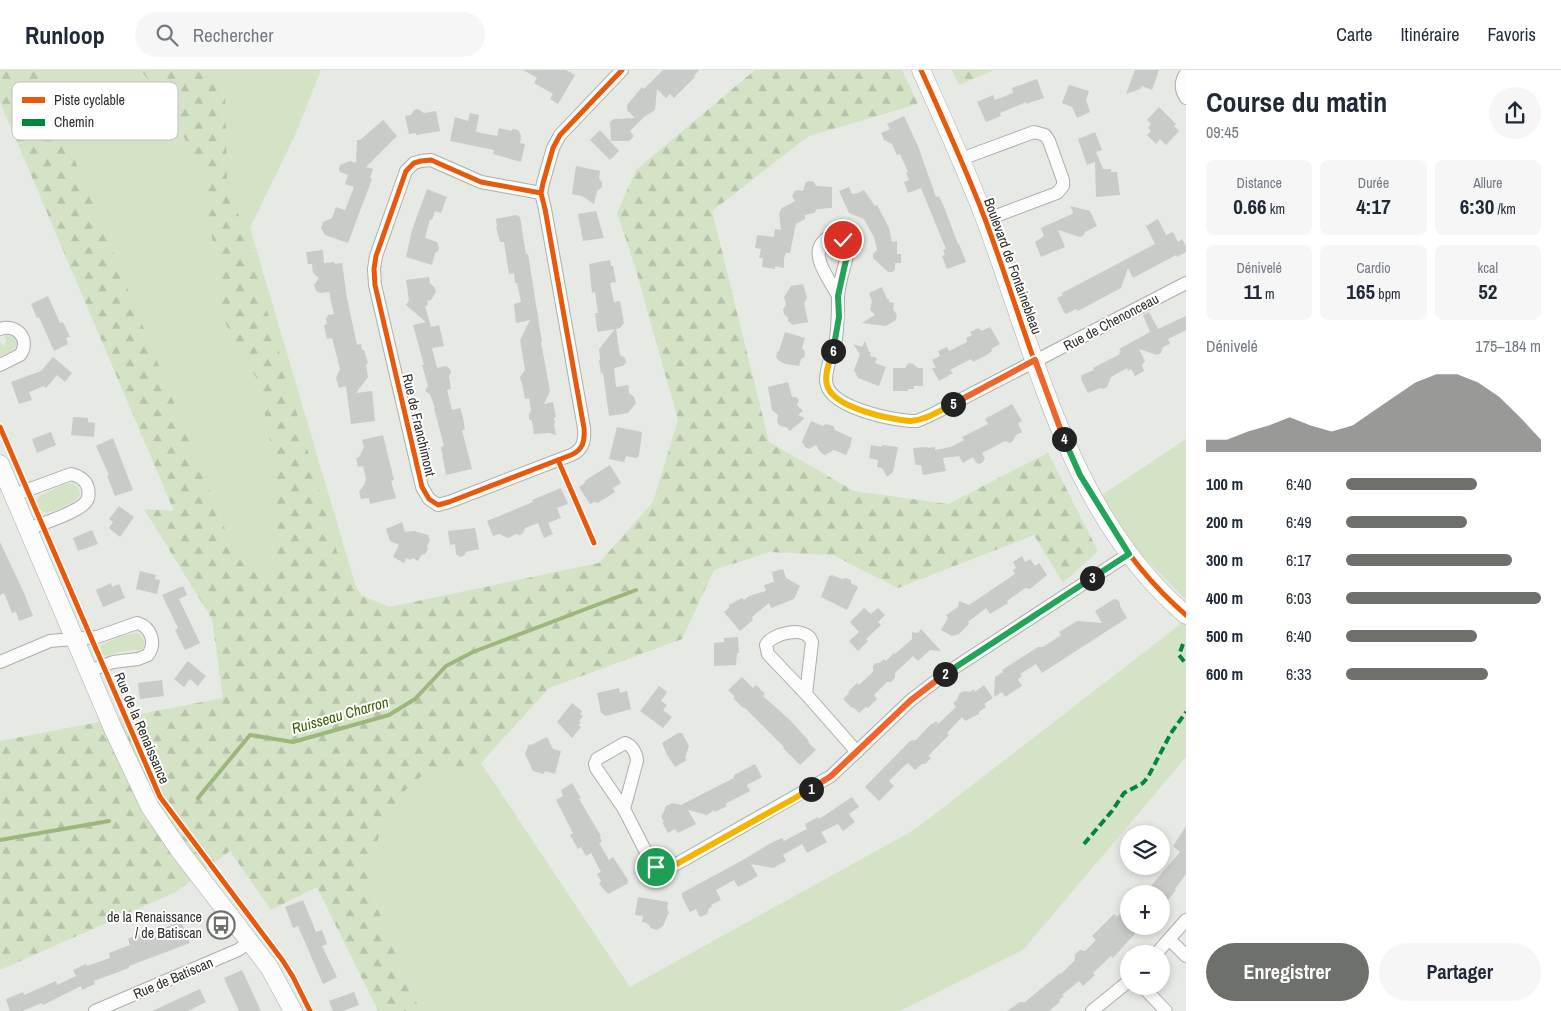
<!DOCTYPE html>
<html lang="fr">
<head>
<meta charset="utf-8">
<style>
	:root { --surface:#fff; --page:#f6f6f7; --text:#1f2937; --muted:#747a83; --line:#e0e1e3; --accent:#6e706c }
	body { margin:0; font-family:"Archivo Narrow",sans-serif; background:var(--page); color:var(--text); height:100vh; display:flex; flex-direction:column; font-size:19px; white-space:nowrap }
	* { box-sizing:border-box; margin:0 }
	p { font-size:16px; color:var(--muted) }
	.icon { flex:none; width:28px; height:28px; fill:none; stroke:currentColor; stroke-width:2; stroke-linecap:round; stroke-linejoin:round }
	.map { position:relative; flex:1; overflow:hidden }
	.sheet { display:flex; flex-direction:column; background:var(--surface); width:375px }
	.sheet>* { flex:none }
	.fabs { position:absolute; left:1120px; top:755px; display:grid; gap:10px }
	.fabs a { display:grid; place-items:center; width:50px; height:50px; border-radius:50%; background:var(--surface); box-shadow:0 2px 8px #0003; font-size:25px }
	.pin { position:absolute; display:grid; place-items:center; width:42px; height:42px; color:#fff; margin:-21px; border:2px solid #fff; border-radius:50%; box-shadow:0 1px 5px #0007 }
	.km { position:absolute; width:25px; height:25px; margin:-12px; border-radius:50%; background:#222; color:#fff; font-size:14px; line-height:25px; text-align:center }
	.round { display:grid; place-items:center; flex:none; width:52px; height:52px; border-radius:26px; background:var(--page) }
	.summary { display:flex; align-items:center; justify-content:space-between; height:85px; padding:0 20px }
	h1 { font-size:28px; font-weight:700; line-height:38px }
	.stats { display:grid; grid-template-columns:repeat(3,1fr); gap:8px; height:85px; padding:5px 20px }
	.stats div { display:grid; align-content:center; border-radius:8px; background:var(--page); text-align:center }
	.stats b { font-size:21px; font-weight:700 }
	.stats small { font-size:14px; font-weight:400 }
	.stats p { font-size:14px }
	.chart { height:140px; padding:10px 20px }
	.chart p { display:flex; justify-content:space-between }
	.chart svg { width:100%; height:90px; margin-top:5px; fill:var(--accent); opacity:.7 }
	.button { display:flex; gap:10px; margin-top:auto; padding:10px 20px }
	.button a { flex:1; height:58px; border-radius:30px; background:var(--accent); color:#fff; font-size:20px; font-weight:700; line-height:58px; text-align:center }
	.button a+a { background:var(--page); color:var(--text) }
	ul { padding:0 20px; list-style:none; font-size:16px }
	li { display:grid; grid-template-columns:80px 60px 1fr; align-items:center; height:38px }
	li i { height:12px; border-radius:6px; background:var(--accent) }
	header { display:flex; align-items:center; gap:30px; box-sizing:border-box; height:70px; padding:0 25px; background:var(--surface); border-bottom:1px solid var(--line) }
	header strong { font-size:24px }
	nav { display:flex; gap:28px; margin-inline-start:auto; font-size:18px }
	.search { width:350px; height:45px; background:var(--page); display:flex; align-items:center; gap:12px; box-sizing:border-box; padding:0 18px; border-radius:28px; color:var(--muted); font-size:19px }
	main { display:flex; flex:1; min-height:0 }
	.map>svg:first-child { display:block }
</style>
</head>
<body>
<header>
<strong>Runloop</strong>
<div class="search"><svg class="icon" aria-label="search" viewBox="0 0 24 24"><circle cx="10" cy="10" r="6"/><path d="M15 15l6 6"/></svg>Rechercher</div>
<nav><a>Carte</a><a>Itinéraire</a><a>Favoris</a></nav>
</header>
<main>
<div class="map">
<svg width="1186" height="941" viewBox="0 0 1186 941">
	<defs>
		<pattern id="forest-firs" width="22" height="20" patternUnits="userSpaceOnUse" patternTransform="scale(1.25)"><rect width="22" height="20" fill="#d4e3c6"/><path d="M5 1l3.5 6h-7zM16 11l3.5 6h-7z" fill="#b6c3aa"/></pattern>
	</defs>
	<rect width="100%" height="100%" fill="#e6e9e4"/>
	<g fill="#d4e3c6">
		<path d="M36,0H321L296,63L250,158L356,517L361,526L481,693L630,917L914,760L1186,550V687L1023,880L900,941H420C290,628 169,312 36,0Z"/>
		<path d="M7,265L15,268L17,275L12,281L0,286V272L3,276L7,271L4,266Z"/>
		<path d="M1186,369V530L1135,478L1102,425Z"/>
		<path d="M72,413L79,419L80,426C75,432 51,445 43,442C39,440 37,436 36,432L39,426L65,414Z"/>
		<path d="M137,563C144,566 147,573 142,579L120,582L105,586L101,584L103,582L102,580L99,581V578C107,570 126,564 137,563Z"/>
	</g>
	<g fill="url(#forest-firs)">
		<path d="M0,0H36L88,121L230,471C244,493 245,506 274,506L277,476L271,375L258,311L217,238L216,192L203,109L184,67L168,38L141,0H217L225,20L227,116L242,154L338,485L361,525L389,537L599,493L653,432L678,350L634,193L617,143L636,100L755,0H902L918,34L809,66L712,141L769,372L854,421L948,434L1048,383L1098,481L1063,513L1034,465L898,518L833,485L769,482L714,500L682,569L549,618L481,693L425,703L400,725L378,768L370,820L420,941H378L317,817L271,840L230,781L176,822L0,900V671L223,628L212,549L144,439L174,441L0,32Z"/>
		<path d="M952,0H994L959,15Z"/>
	</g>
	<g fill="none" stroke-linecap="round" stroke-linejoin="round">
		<g stroke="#9cb77c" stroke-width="4">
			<path d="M198,728L250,665L293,672L389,645L415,629L446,596L473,582L636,520"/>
			<path d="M0,770L109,751"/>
		</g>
	</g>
	<g fill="#c9cbc8">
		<path d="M523,0H566L575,5L558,34L550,29L553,24L534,13L537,8Z"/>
		<path d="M663,0H699L694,6L695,7L674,28L670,24L666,28L657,19L655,40L644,47L630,61L634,66L629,71H611L610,52L614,49L635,48L627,40V35L642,17L644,19Z"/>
		<path d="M1135,0H1159L1152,20L1142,16L1140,19L1126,24Z"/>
		<path d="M1037,9L1044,28L1026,34V32L1000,43L1001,46L986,52L977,32L993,25L995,30L1013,23L1012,18Z"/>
		<path d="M1069,15L1089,21L1086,30L1090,42L1077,48L1072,37L1062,33Z"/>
		<path d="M1159,37L1176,54L1174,56L1179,61L1166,75L1160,69L1156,74L1147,65L1151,61L1148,58L1151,54L1147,50Z"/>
		<path d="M418,39L424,43L436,41L440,61L416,65V63L409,64L405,46L411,45L414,40Z"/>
		<path d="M470,43L479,45L476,62L497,66L499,58L511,61L513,59L518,60L521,65L520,73L525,74L521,92L493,84L494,80L450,71L455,47L468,51Z"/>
		<path d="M904,46L918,76L936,127L939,126L944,137L958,174H959L966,192L947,199L942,186L945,185L943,180L946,179L921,118L908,123L904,112L909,110L906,103L908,102L900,84L897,85L892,74L884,70L881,63L890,59L887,54Z"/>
		<path d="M383,50L397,66L366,97L373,99L370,108L372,109L348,173L325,165L321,158L323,152L332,148L336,137L345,140L354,117L345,114L348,105L340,102L339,99L340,95L350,91L356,93L357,70H360Z"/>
		<path d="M600,60L619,81L610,90L590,70Z"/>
		<path d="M1095,62L1102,80L1096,82L1103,99H1111V102H1117L1120,125L1096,127L1095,92L1087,95L1078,69Z"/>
		<path d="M576,96L600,101L599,108L602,113V117L597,121L594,134L582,126L572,124Z"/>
		<path d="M809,111L814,112L816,116L832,117V138L817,139L814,143L805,145V149L796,154L790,183H786L784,188V198L775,196V199L762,197L763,188H759L761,179L755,178L757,165L774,167L775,159L781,160L779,143L782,138L795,131L792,126L794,122L797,120L803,121L806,112Z"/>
		<path d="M849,117L852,124L858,123L864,120L875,136L877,135L889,158L892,172L897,171V184H901V193H895V200L892,202H888L873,188V184L877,180L874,167L866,153L864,149L849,143L839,121Z"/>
		<path d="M427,119L447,127L441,143L435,141L432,150L430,149L425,168L437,172L439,177L438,181L435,183L432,195L406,187L412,160Z"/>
		<path d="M1070,136L1090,141L1097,156L1085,162L1084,165L1080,167L1058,160L1065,177L1041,187L1035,172L1044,166L1041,158L1072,144L1073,142Z"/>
		<path d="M596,141L604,168L583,171L578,144Z"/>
		<path d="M516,145L520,147L526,184H528L542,272H541L550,321L544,334L553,332L556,347L554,348L555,353L554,354L556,365L549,363L534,364L532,351L529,349V345L531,340L529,328L525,329L522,313L521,312L520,307L525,300L520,270L530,250L516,253L514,234L521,232L517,213H515L514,203L509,204L504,172H500L496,157L497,156L496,149Z"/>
		<path d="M1158,149L1166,165L1173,162L1178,172L1182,169L1186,176V182L1177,187L1176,185L1133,208L1128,198L1121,218L1078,241L1076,239L1066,244L1064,242L1057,228L1063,225L1062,223L1155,174L1146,156Z"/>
		<path d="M323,180L324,193L334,192L335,194L342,193L347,228L357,275L361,274L362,280H364L368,293L366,294L368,307L356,323L372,321L375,351L351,354L346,316L339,318L336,308L340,299L332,268L327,269L324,255L327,254L326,249L328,245L334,244L329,222L320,223L316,221L314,215L319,208L313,203L312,194H308L306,182Z"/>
		<path d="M610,190L611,196H613L616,212L610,213L614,232L620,231L624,253L620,258L616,259L620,285L625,288L626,292L623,296L614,298L616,317L628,315L629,323L634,327L636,333L628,343L609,346L603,303L601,304L599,290H600L599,279L615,259L598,262L597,259L595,243H598L595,222L592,223L589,194Z"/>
		<path d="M429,207L430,213L435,218L436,222L431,230L427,231L428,235L425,236L431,257L439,255L444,276L432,278L437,298L446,296L450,299L451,302L449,306L451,319L447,320L452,340L460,338L463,347L465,360H462L472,399L446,405L441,377L444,376L434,338H435L430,324L425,321L428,316L422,295H424L413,255L426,252L406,235L409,230L406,210Z"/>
		<path d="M803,214L807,228L804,233L808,252L793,255L788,251V248L784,244L783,239L786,235L784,227L791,216Z"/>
		<path d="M882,217L887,229H889V232L894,233L893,239L897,245L896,250L886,256L862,253L875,245L870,240L872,231L869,223Z"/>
		<path d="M48,226L60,253L63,252L70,267L66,268L68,274L54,281L39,247L37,248L31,234Z"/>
		<path d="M1149,242L1158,259L1186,246V260L1168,269L1170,274L1163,277L1161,283L1157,285L1139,279L1145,291L1142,295L1144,301L1135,306L1131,299L1128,301L1127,298L1111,307L1107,317L1103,319L1100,318L1088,323L1081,309L1082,305L1094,300L1093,298L1120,284L1119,282L1121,281L1119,279L1150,262L1143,245Z"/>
		<path d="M990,257L1000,274L991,279L992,281L985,286L973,292L971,289L950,300L953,303L939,311L932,298H936L932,290L940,286L938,281L947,277L949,281L967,272L966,268L972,265L970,262L979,258L981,261Z"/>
		<path d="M785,262L805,268L802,278L805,282L804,288L801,289L799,296L785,294L778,290L776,287L777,282L779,281Z"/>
		<path d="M865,271L869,282H871L870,286L877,288L875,293L886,297L879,316L858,308L854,300L860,284L853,274L862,277Z"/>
		<path d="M53,287L72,303L65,312L57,305L46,318L44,316L29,322L32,330L19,334L11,312L41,301Z"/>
		<path d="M909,293L913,294L918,298H923V316H914V319H908V321H893V298H905Z"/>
		<path d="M788,312L792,327H796L799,330L797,335L803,341L798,345L805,348L790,361L786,357L780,356L777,352L778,345L772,340L768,317Z"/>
		<path d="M1012,334L1022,351L1018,353L1022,362L1016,365L1013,371L1010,373L1005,371L982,383L985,388L983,392L980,394L976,393L973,387L963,393L959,386L943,388L946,401L923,405L921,395H917L915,393L913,378L927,377L928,378L935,377V380L951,377L964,370L962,367L988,354L985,349Z"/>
		<path d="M73,347L88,348V352L95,353L94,367L71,365Z"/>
		<path d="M811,351L823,356L826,354L833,356L835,360L852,368L850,377L846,385L834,380L825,385L821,383L816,375L809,379L805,377L802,372Z"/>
		<path d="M617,357L642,362L639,386L636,388L626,386L624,392L609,389Z"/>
		<path d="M51,362L56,375L37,383L32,369Z"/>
		<path d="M383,365L394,410L391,411L396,428L370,434L369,428L361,429L359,422L364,415L366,409L363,396L358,397L356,388L359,387L364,377L362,370Z"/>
		<path d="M113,368L133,420L115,426L107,406L109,405L96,376Z"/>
		<path d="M871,375L882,377V375L898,377L893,402L887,407L882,398L877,397L878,390L869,388Z"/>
		<path d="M610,395L621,413L613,418L615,422L598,433L594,432L590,434L579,417L585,413L584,412L589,408Z"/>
		<path d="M561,418L568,434L557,438L561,448L548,453L553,464L544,468L538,453L525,458L523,463L519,465L516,464L508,468L499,464L493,466L487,451L533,432L532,430Z"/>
		<path d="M119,436L134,447L120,467L109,458L113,452L109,449Z"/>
		<path d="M402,452L405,462L414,461L428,465L430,470L427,476L428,479L425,484L421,485L418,491L413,488L410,490L406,488L404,493L393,487L399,475L390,471L386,459Z"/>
		<path d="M475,458L479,479L466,482L464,486L460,487L456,484L455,474L450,475L448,461Z"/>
		<path d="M92,460L98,474L78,481L73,468Z"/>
		<path d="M0,472L24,523L33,546L19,551L16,542L12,543L4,523L0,525Z"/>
		<path d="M1022,486L1025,492L1030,489L1035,496L1039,493L1047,505L1030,519L1025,518L1007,531L1008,533L990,544L986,538L968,552L969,554L959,564L952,566L941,560L948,548L946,545L958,537L959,531L969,535L1015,504L1013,500L1016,498L1013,492Z"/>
		<path d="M783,499L786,508L800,516L794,529L771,538L769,533L752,547L753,550L740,561L724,542L729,538V535L742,528L744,530L749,526L766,521L764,515L774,512L772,502Z"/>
		<path d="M140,501L156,505L155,509L160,510L157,524L136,519Z"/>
		<path d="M832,505L842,509L846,508L851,510V513L858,517L847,540L821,527L829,506Z"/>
		<path d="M111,513L112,517L119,514L125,528L103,537L96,520Z"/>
		<path d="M183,516L187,525L179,529L200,573L185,580L175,560L178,558L162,525Z"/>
		<path d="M1114,529L1118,530L1120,533V536L1127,548L1042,603L1036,594L1020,604L1022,606L1018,609L1022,616L1005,627L1002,622L994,627L995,607L1003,602L1002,600L1038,577H1043L1061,565L1059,562L1077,551L1102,553L1095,541Z"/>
		<path d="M864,538L871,544L878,538L885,545L878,552L881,555L866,569L868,571L858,581L849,571L859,562L850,552Z"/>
		<path d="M921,559L941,581L930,580L918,591L913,586L895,603V608L891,612H887L874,625L877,629L868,638L866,637L859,643L853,637L852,638L843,629L849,623L848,622L857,613L859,615L873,602V596L876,593H880L884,589L886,591L894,583L895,584L912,569V562L918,563Z"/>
		<path d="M738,567L739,583H737L736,595L714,596V573L724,572V568Z"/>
		<path d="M188,591L206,606L198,616L190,609L184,617L174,609Z"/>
		<path d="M742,607L753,618L756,615L765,624L763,626L790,650L809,671L808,672L816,680L800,695L783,678L784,677L744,637L743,638L733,628L735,627L728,620Z"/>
		<path d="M162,610L164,626L140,629L138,613Z"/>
		<path d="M984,615L993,628L984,634L986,637L979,642V644L965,651L962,647L947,663L949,665L928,686L931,688L925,694H922L915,700L908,693L903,697L889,711L894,716L879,731L865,717L910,671L916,670L932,653L933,654L936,651L938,654L956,637L953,633L957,630L959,624L964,621L970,622L974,619L975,622Z"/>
		<path d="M659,616L667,622L661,631L667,635L663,640L672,647L663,658L640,641Z"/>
		<path d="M619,618L620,623L627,621L631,639L606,646L601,643L597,623Z"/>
		<path d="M572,633L582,641L580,644L583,646L579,651L581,653L578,655L581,657L572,668L557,652Z"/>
		<path d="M678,663H682L689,676L685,688L687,690L675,697L667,685L662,673Z"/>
		<path d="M547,667L553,679L561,681L555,704L545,701L544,704L533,701L525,684L529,674L531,675Z"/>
		<path d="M755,694L762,707L747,715L750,721L725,734L727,736L715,742L714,740L707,745L688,740L696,754L678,763L675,759L668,763L662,752H664L661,746L663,744L666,736L672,733L681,735L734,708V705Z"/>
		<path d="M572,713L581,728L579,729L601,766L600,767L602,772L599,773L609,790L613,787L628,810L627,814L608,824L599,814L601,811L597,804L601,802L591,783L586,786L581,777L578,779L570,765L573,763L556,730L563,726L561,720Z"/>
		<path d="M852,727L859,737L849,744L855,752L843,761L838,754L821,762L827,772L807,783L802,774L783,785L786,791L773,798L751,794L758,806L738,817L734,810L716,820L721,830L711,835L712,837L709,838L707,844L700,847L696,839L690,842L682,827V823L741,791L771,773L782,768L784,771L807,759L805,754L818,747L819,749Z"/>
		<path d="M1186,756V804L1175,819L1176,820L1168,830L1161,824H1144L1180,782L1173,776Z"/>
		<path d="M638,827L668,832L667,839L669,842L663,856L657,860L651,858L647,853L642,852L643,846L635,845Z"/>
		<path d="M303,830L316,862L322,860L327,874L322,876L337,907L323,914L298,856L293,858L285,837Z"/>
		<path d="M1129,834V856H1142L1113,888L1111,886L1093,903L1095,905L1083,916L1079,911L1062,925L1064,926L1059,930L1060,932L1049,941H1007L1020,932H1025L1060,903L1061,904L1075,890V884L1080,880L1085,881L1096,870L1092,866L1114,844L1117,847Z"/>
		<path d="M181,851L190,873L129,896V898L94,911L95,914L82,920L81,916L43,935L42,933L22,941H10L6,929L23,922L24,925L56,911L57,915L76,906L73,900L86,894L87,896L110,888L109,883L130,875L128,869L140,864L142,867Z"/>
		<path d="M242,900L261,941H239L224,908Z"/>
		<path d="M200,919L206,932L188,941H152Z"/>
		<path d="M354,922L359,935L343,941H333L329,931Z"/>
	</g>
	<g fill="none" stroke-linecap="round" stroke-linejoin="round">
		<g stroke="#acaeaa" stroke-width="14">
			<g id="street">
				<path d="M1186,3C1180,12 1180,19 1186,28"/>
				<path d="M961,89L1034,62L1045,65L1049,71L1063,110V116L1057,123L985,150"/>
				<path d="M541,123L481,112L431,90L421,91L414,93L406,101L376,186L374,199L375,215L422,417L429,429L438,435L449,432L571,385C583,380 585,371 584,358L545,139L541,123L543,113L553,78L560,65L622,0"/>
				<path d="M838,226C829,208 805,181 829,167C840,167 845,171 848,181C845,196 839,212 838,227C838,241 838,254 836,269C833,282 826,296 826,310C826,337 889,349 910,351H917L931,345L1186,213"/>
				<path d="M0,259C17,253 31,270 20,285L0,295"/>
				<path d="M14,425L71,404C79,406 86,410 88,418C89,423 89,429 85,433C76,443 41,454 28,459"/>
				<path d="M0,592L50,571L97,567L137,553C152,557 156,574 148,585L138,589L113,592L89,601"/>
				<path d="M806,624L812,572C806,554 771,564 766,575L768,584L806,624L857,682"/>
				<path d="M624,739L637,691C637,684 632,675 625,673L597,689L595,694L596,698L624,739L651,792C658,799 664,800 673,796L831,706L911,630L945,604L1129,484"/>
				<path d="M1170,870L1186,886"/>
				<path d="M1156,884L1186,850"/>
				<path d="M1142,916L1166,941"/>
				<path d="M95,941L238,880L250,872"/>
				<path d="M1092,941L1129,911"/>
			</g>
		</g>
		<g stroke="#acaeaa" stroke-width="19">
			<g id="secondary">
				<path d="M921,0C943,49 966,99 985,149C1037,287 1069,445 1186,545"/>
				<path d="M0,394L114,661L150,737L180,781L269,897L293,941"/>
			</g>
		</g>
		<use href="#street" stroke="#fbfcfb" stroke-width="12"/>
		<use href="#secondary" stroke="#fbfcfb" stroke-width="18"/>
		<g stroke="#00873e" stroke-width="4" stroke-dasharray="8 4" stroke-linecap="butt">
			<path d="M1183,574L1179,585L1186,594"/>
			<path d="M1084,774L1112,741L1124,723L1143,713L1148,707L1171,663L1186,642"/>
		</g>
		<g stroke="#fff" stroke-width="8">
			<g id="cycleway">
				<path d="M921,0C943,49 966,99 985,149C1037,287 1069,445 1186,545"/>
				<path d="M541,123L481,112L431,90L421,91L414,93L406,101L376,186L374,199L375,215L422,417L429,429L438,435L449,432L571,385C583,380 585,371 584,358L545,139L541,123L543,113L553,78L560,65L622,0"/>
				<path d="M0,357L160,727L283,891L293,907L310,941"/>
				<path d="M558,390L594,473"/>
			</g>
		</g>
		<use href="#cycleway" stroke="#e8590c" stroke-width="5"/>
	</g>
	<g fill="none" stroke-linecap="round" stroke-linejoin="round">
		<g stroke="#fff" stroke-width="10">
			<path id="split-1" d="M656,797L665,799L673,796L811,719"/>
		</g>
		<g stroke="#fff" stroke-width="10">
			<path id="split-2" d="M811,719L831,706L911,630L945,604"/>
		</g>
		<g stroke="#fff" stroke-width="10">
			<path id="split-3" d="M945,604L1092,508"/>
		</g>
		<g stroke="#fff" stroke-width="10">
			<path id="split-4" d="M1064,369L1080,405L1129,484L1092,508"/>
		</g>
		<g stroke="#fff" stroke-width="10">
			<path id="split-5" d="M953,334L1035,290L1064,369"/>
		</g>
		<g stroke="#fff" stroke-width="10">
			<path id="split-6" d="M833,281C830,291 824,304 827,315C833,338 889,349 910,351C926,350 939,341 953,334"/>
		</g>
		<g stroke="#fff" stroke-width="10">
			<path id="split-7" d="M833,281L839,247L838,226L848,181L847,175L843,170"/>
		</g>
		<use href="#split-1" stroke="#f5b400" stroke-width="6"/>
		<use href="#split-2" stroke="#f0652b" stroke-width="6"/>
		<use href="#split-3" stroke="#22a559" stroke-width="6"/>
		<use href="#split-4" stroke="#22a559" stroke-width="6"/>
		<use href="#split-5" stroke="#f0652b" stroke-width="6"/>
		<use href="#split-6" stroke="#f5b400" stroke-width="6"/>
		<use href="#split-7" stroke="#22a559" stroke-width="6"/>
	</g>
	<defs>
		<g id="bus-ring" transform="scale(1.4375)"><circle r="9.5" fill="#fff" stroke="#6e706c" stroke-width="1.5"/><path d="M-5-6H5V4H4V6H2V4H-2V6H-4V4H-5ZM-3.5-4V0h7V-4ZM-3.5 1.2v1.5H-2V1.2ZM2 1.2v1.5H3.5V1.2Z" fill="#6e706c"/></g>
	</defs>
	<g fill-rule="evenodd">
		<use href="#bus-ring" x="221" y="855"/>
	</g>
	<g text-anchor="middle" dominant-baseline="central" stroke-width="4" stroke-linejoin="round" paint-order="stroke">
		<g font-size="14" fill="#2d2f2c" stroke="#fff">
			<text transform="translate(1013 196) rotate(70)">Boulevard de Fontainebleau</text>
			<text transform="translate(1111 252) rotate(-28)">Rue de Chenonceau</text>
			<text transform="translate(419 355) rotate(77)">Rue de Franchimont</text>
			<text transform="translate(142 658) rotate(67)">Rue de la Renaissance</text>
			<text transform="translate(173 908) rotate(-23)">Rue de Batiscan</text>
		</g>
		<g font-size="14" fill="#2d2f2c" stroke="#fff" text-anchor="end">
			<text x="202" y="847">de la Renaissance<tspan x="202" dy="16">/ de Batiscan</tspan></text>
		</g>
		<g font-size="15" font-style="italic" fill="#3b5d00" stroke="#fff">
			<text transform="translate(340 645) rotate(-16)">Ruisseau Charron</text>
		</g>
	</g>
	<rect x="12" y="12" width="166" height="58" rx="8" fill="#fff" stroke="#c0c1c0" stroke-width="1"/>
	<rect x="22" y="27" width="23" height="6" fill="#e8590c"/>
	<rect x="22" y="49" width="23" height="7" fill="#00873e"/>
	<g font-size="14" fill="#2d2f2c">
		<text x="54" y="35">Piste cyclable</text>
		<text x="54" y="57">Chemin</text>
	</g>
</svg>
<div class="fabs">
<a><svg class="icon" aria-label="layers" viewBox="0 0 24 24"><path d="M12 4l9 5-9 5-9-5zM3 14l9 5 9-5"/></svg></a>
<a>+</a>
<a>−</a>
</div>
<div class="pin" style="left:656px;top:797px;background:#1e9e55"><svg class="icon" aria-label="arrive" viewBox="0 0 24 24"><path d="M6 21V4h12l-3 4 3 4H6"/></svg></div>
<div class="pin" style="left:843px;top:170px;background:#d93025"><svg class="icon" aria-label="check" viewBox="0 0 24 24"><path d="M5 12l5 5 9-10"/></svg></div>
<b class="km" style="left:811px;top:719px">1</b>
<b class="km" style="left:945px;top:604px">2</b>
<b class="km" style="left:1092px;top:508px">3</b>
<b class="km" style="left:1064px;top:369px">4</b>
<b class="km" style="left:953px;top:334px">5</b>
<b class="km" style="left:833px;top:281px">6</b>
</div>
<section class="sheet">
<div class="summary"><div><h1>Course du matin</h1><p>09:45</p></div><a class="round"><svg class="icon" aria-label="share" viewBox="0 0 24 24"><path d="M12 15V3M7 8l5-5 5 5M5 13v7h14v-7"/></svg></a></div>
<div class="stats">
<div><p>Distance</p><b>0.66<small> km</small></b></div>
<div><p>Durée</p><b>4:17</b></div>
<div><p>Allure</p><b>6:30<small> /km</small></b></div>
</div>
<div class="stats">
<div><p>Dénivelé</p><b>11<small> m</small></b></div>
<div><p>Cardio</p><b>165<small> bpm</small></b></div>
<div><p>kcal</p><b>52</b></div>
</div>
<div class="chart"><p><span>Dénivelé</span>175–184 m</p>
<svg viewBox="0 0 160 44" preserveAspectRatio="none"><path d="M0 44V38L10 38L20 34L30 31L40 27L50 31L60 34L70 31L80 24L90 17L100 10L110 6L120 6L130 10L140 17L150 27L160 38V44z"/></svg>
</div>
<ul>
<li><b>100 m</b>6:40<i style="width:67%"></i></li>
<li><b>200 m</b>6:49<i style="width:62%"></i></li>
<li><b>300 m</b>6:17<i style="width:85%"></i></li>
<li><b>400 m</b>6:03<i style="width:100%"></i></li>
<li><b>500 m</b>6:40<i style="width:67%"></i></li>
<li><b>600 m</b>6:33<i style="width:73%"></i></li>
</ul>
<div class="button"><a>Enregistrer</a><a>Partager</a></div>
</section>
</main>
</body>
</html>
